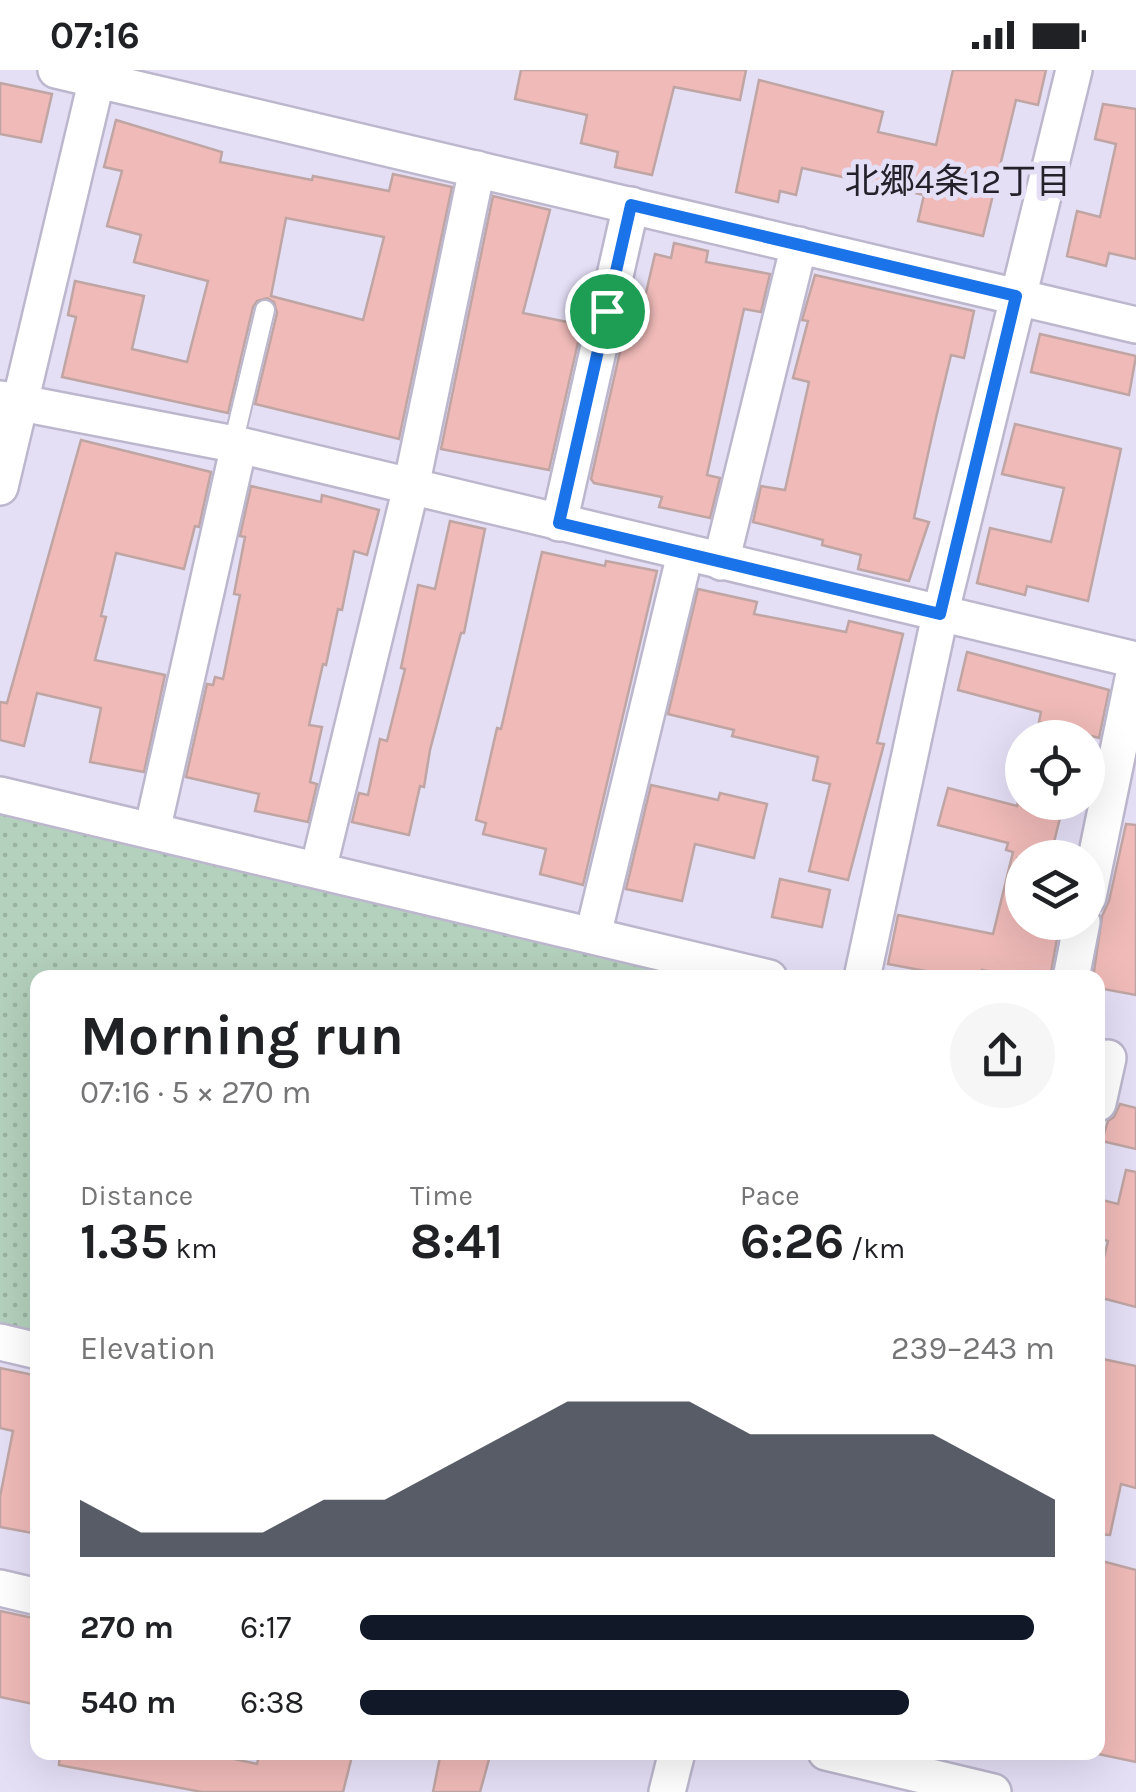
<!DOCTYPE html>
<html lang="en">
<head>
<meta charset="utf-8">
<style>
	:root { --surface:#fff; --page:#f6f6f6; --text:#202124; --muted:#757577; --accent:#111827 }
	body { margin:0; font-family:Karla,"Noto Sans JP",sans-serif; background:var(--page); color:var(--text); height:100vh; display:flex; flex-direction:column; font-size:38px; white-space:nowrap }
	* { box-sizing:border-box; margin:0 }
	p { font-size:32px; color:var(--muted) }
	.icon { flex:none; width:55px; height:55px; fill:none; stroke:currentColor; stroke-width:2; stroke-linecap:round; stroke-linejoin:round }
	.map { position:relative; flex:1; overflow:hidden }
	.details { position:absolute; left:30px; top:900px; width:1075px; height:790px; display:flex; flex-direction:column; background:var(--surface); border-radius:20px; box-shadow:0 10px 40px #0002 }
	.details>* { flex:none }
	.tools { position:absolute; left:1005px; top:650px; display:grid; gap:20px }
	.tools a { display:grid; place-items:center; width:100px; height:100px; border-radius:50%; background:var(--surface); box-shadow:0 10px 40px #0002; font-size:50px }
	.pin { position:absolute; display:grid; place-items:center; width:85px; height:85px; color:#fff; margin:-42px; border:5px solid #fff; border-radius:50%; box-shadow:0 2px 10px #0007 }
	.round { display:grid; place-items:center; flex:none; width:105px; height:105px; border-radius:52px; background:var(--page) }
	.summary { display:flex; align-items:center; justify-content:space-between; height:170px; padding:0 50px }
	h1 { font-size:55px; font-weight:700; line-height:75px }
	.figures { display:grid; grid-template-columns:repeat(3,1fr); gap:15px; height:170px; padding:10px 50px }
	.figures div { display:grid; align-content:center }
	.figures b { font-size:50px; font-weight:700 }
	.figures small { font-size:28px; font-weight:400 }
	.figures p { font-size:28px }
	.chart { height:280px; padding:20px 50px }
	.chart p { display:flex; justify-content:space-between }
	.chart svg { width:100%; height:180px; margin-top:10px; fill:var(--accent); opacity:.7 }
	ul { padding:0 50px; list-style:none; font-size:32px }
	li { display:grid; grid-template-columns:160px 120px 1fr; align-items:center; height:75px }
	li i { height:25px; border-radius:12px; background:var(--accent) }
	.status { display:flex; justify-content:space-between; align-items:center; height:70px; padding:0 50px; background:var(--surface); direction:ltr }
	.status svg { height:28px; fill:currentColor }
	.map>svg:first-child { display:block }
</style>
</head>
<body>
<div class="status"><b>07:16</b><svg viewBox="0 0 49 12"><path d="M0 12V9h3v3zM5 12V6h3v6zM10 12V3h3v9zM15 12V0h3v12zM26 1h20v11H26zM47 4h2v5h-2z"/></svg></div>
<div class="map">
<svg width="1136" height="1722" viewBox="0 0 1136 1722">
	<defs>
		<pattern id="park-dots" width="8" height="8" patternUnits="userSpaceOnUse" patternTransform="scale(2.5)"><rect width="8" height="8" fill="#b4d1bd"/><path d="M2 2h.1M6 6h.1" fill="none" stroke="#9ab3a2" stroke-width="1.8" stroke-linecap="round"/></pattern>
	</defs>
	<rect width="100%" height="100%" fill="#e5dff6"/>
	<path fill="url(#park-dots)" d="M0,743L721,907L38,908L37,1261L0,1252Z"/>
	<g fill="#efbab8" stroke="#bfa5a3" stroke-width="2.5" fill-rule="evenodd">
		<path d="M521,0H746L740,30L674,17L652,105L615,97L618,82L581,73L587,45L515,29Z"/>
		<path d="M953,0H1046L1038,35L1016,30L983,166L918,151L924,125L802,98L796,125L780,121L778,132L736,122L759,10L883,42L878,62L936,75Z"/>
		<path d="M0,13L52,24L41,72L0,64Z"/>
		<path d="M1103,34L1136,39V189L1109,183L1106,196L1067,186L1077,141L1100,147L1116,74L1095,69Z"/>
		<path d="M116,50L222,82L220,92L312,110L313,106L389,121L393,104L452,117L399,369L255,334L277,243L274,232L267,228L257,231L253,237L228,343L62,307L76,247L68,245L75,211L144,226L132,279L187,292L208,211L134,192L141,165L107,156L122,101L104,97ZM286,148L384,167L363,250L271,226Z"/>
		<path d="M493,126L550,140L523,243L582,255L549,400L441,379Z"/>
		<path d="M674,173L708,181L706,192L770,204L761,242L744,239L707,405L720,408L710,448L659,437L662,427L594,413L591,409L624,264L636,266L655,184L671,188Z"/>
		<path d="M815,205L974,241L964,288L951,285L935,352L914,448L929,452L909,511L858,499L861,485L822,475L823,470L753,452L761,416L785,420L809,312L793,308L808,251L802,250Z"/>
		<path d="M1040,264L1136,286L1129,325L1031,302Z"/>
		<path d="M1015,354L1121,379L1088,531L1027,516L1025,525L977,513L990,458L1051,472L1064,418L1002,404Z"/>
		<path d="M81,370L211,402L199,457L195,456L184,499L116,483L101,546L106,547L95,590L165,605L144,702L90,692L101,638L37,623L24,676L0,670V632L7,633Z"/>
		<path d="M251,416L321,432L322,425L379,440L367,485L354,481L342,540L338,539L326,595L323,594L309,655L322,657L310,712L317,714L308,752L255,741L259,724L186,707L207,614L213,615L215,607L223,609L240,525L234,524L245,467L240,466Z"/>
		<path d="M450,451L485,459L464,563H461L430,680L424,717L420,716L409,765L352,752L359,723L368,725L380,669L387,671L405,599L401,598L418,515L435,519Z"/>
		<path d="M542,482L605,496L606,491L657,501L583,815L540,804L546,779L483,764L486,753L476,750L497,658L501,659Z"/>
		<path d="M698,519L757,532L754,544L846,562L849,551L903,564L877,673L884,674L848,810L809,801L830,714L813,710L818,687L732,666L734,660L668,644Z"/>
		<path d="M967,582L1109,620L1099,668L1039,652L1041,642L958,620Z"/>
		<path d="M651,715L718,730L720,723L767,734L754,788L695,774L682,831L626,819Z"/>
		<path d="M948,718L1017,736L1018,732H1064L1050,788H1016H1022V852H1060L1050,908H1018L982,900L980,908H963L888,894L898,845L993,864L1013,782L1006,780L1008,773L938,755Z"/>
		<path d="M1126,754L1136,755V925L1098,918V908H1093L1102,846L1109,831Z"/>
		<path d="M780,809L830,820L822,857L772,847Z"/>
		<path d="M1120,1034L1136,1038V1079L1102,1071L1108,1051L1114,1047Z"/>
		<path d="M1126,1100L1136,1102V1237L1098,1227V1212L1108,1171L1098,1168V1129L1118,1134Z"/>
		<path d="M1098,1288L1136,1296V1418L1121,1414L1110,1465L1098,1464Z"/>
		<path d="M0,1298L38,1306V1464L0,1457V1427L13,1361L0,1358Z"/>
		<path d="M1098,1490L1136,1500V1692L1098,1684Z"/>
		<path d="M0,1541L38,1549V1635L0,1627Z"/>
		<path d="M60,1682H202L257,1694L260,1682H353L343,1722H202L59,1695Z"/>
		<path d="M441,1682H491L480,1722H433Z"/>
	</g>
	<g fill="none" stroke-linecap="round" stroke-linejoin="round">
		<g stroke="#bcb7cd" stroke-width="22">
			<path id="lane" d="M233,374L265,240"/>
		</g>
		<g stroke="#bcb7cd" stroke-width="40">
			<g id="street">
				<path d="M56,0L1136,255"/>
				<path d="M0,329L239,375L1136,590"/>
				<path d="M0,417L99,0"/>
				<path d="M559,453L631,135"/>
				<path d="M721,492L799,175"/>
				<path d="M0,725L769,908"/>
				<path d="M152,761L239,375"/>
				<path d="M318,800L411,417L477,99"/>
				<path d="M1088,827L1136,594"/>
				<path d="M593,865L685,484"/>
				<path d="M862,908L940,545L1074,0"/>
				<path d="M1071,908L1082,852"/>
				<path d="M1098,1033L1108,988"/>
				<path d="M0,1272L38,1281"/>
				<path d="M0,1518L38,1527"/>
				<path d="M826,1682L993,1722"/>
				<path d="M667,1722L677,1682"/>
			</g>
		</g>
		<use href="#lane" stroke="#fff" stroke-width="18"/>
		<use href="#street" stroke="#fff" stroke-width="35"/>
	</g>
	<g fill="none" stroke-linecap="round" stroke-linejoin="round">
		<g stroke="#fff" stroke-width="20">
			<path id="route" d="M631,135L1016,226L940,544L559,453Z"/>
		</g>
		<use href="#route" stroke="#1a73e8" stroke-width="12"/>
	</g>
	<g text-anchor="middle" dominant-baseline="central" stroke-width="10" stroke-linejoin="round" paint-order="stroke">
		<g font-size="35" fill="#232129" stroke="#e5dff6">
			<text x="958" y="111">北郷4条12丁目</text>
		</g>
	</g>
</svg>
<div class="tools">
<a><svg class="icon" aria-label="locate" viewBox="0 0 24 24"><circle cx="12" cy="12" r="6"/><path d="M12 2v4M12 18v4M2 12h4M18 12h4"/></svg></a>
<a><svg class="icon" aria-label="layers" viewBox="0 0 24 24"><path d="M12 4l9 5-9 5-9-5zM3 14l9 5 9-5"/></svg></a>
</div>
<div class="pin" style="left:607px;top:241px;background:#1e9e55"><svg class="icon" aria-label="arrive" viewBox="0 0 24 24"><path d="M6 21V4h12l-3 4 3 4H6"/></svg></div>
<section class="details">
<div class="summary"><div><h1>Morning run</h1><p>07:16 · 5 × 270 m</p></div><a class="round"><svg class="icon" aria-label="share" viewBox="0 0 24 24"><path d="M12 15V3M7 8l5-5 5 5M5 13v7h14v-7"/></svg></a></div>
<div class="figures">
<div><p>Distance</p><b>1.35<small> km</small></b></div>
<div><p>Time</p><b>8:41</b></div>
<div><p>Pace</p><b>6:26<small> /km</small></b></div>
</div>
<div class="chart"><p><span>Elevation</span>239–243 m</p>
<svg viewBox="0 0 160 44" preserveAspectRatio="none"><path d="M0 44V30L10 38L20 38L30 38L40 30L50 30L60 22L70 14L80 6L90 6L100 6L110 14L120 14L130 14L140 14L150 22L160 30V44z"/></svg>
</div>
<ul>
<li><b>270 m</b>6:17<i style="width:97%"></i></li>
<li><b>540 m</b>6:38<i style="width:79%"></i></li>
</ul>
</section>
</div>
</body>
</html>
